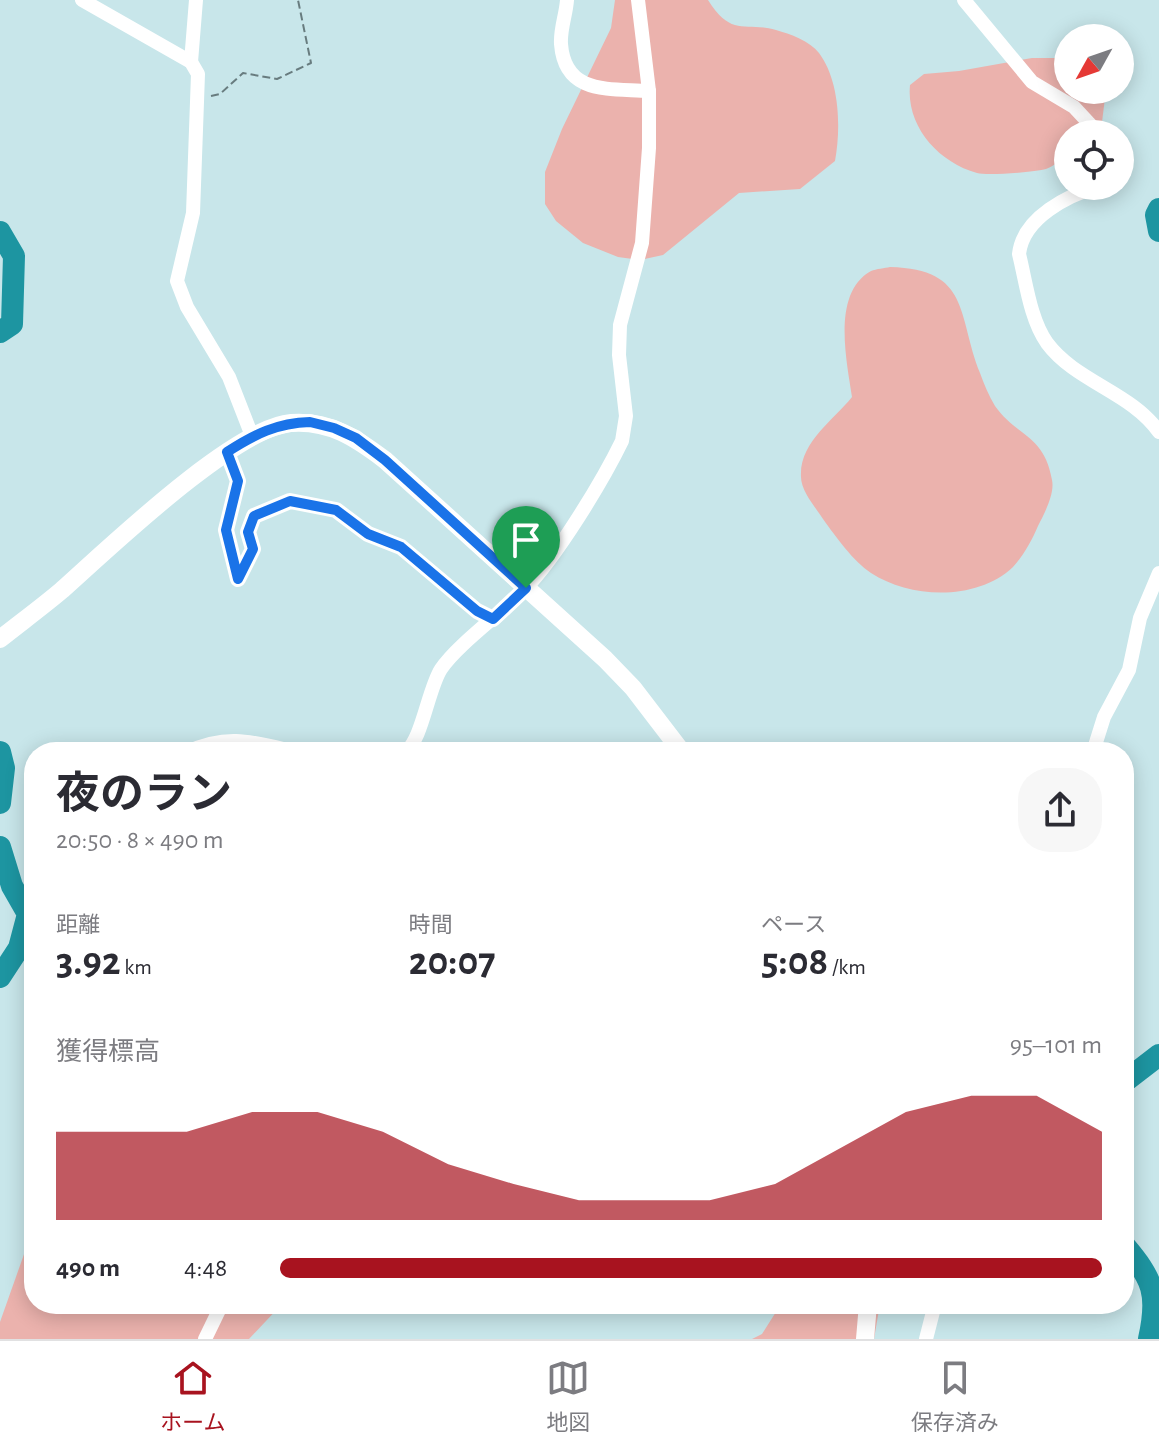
<!DOCTYPE html>
<html lang="ja">
<head>
<meta charset="utf-8">
<style>
	:root { --surface:#fff; --page:#f7f7f7; --text:#2b2b33; --muted:#7c7c81; --line:#e1e1e2; --accent:#a8131f }
	body { margin:0; font-family:"Alegreya Sans","Noto Sans JP",sans-serif; background:var(--page); color:var(--text); height:100vh; display:flex; flex-direction:column; font-size:30px; white-space:nowrap }
	* { box-sizing:border-box; margin:0 }
	p { font-size:26px; color:var(--muted) }
	.icon { flex:none; width:44px; height:44px; fill:none; stroke:currentColor; stroke-width:2; stroke-linecap:round; stroke-linejoin:round }
	.map { position:relative; flex:1; overflow:hidden }
	.side { position:absolute; left:24px; top:742px; width:1110px; height:572px; display:flex; flex-direction:column; background:var(--surface); border-radius:32px; box-shadow:0 4px 20px #0003 }
	.side>* { flex:none }
	.needle { width:52px; rotate:230deg }
	.controls { position:absolute; left:1054px; top:24px; display:grid; gap:16px }
	.controls a { display:grid; place-items:center; width:80px; height:80px; border-radius:50%; background:var(--surface); box-shadow:0 4px 20px #0003; font-size:40px }
	.pin { position:absolute; display:grid; place-items:center; width:68px; height:68px; color:#fff; margin:-82px -34px; border-radius:50% 50% 50% 0; rotate:-45deg; box-shadow:0 0 8px #0007 }
	.pin .icon { rotate:45deg }
	.round { display:grid; place-items:center; flex:none; width:84px; height:84px; border-radius:32px; background:var(--page) }
	.head { display:flex; align-items:center; justify-content:space-between; height:136px; padding:0 32px }
	h1 { font-size:44px; font-weight:700; line-height:60px }
	.figures { display:grid; grid-template-columns:repeat(3,1fr); gap:12px; height:136px; padding:8px 32px }
	.figures div { display:grid; align-content:center }
	.figures b { font-size:40px; font-weight:700 }
	.figures small { font-size:22px; font-weight:400 }
	.figures p { font-size:22px }
	.chart { height:224px; padding:16px 32px }
	.chart p { display:flex; justify-content:space-between }
	.chart svg { width:100%; height:144px; margin-top:8px; fill:var(--accent); opacity:.7 }
	ul { padding:0 32px; list-style:none; font-size:26px }
	li { display:grid; grid-template-columns:128px 96px 1fr; align-items:center; height:60px }
	li i { height:20px; border-radius:10px; background:var(--accent) }
	.menu { display:flex; justify-content:space-around; align-items:center; height:112px; border-top:2px solid var(--line); background:var(--surface); font-size:22px; color:var(--muted) }
	.menu a { display:grid; justify-items:center; gap:4px }
	.menu .selected { color:var(--accent) }
	.map>svg:first-child { display:block }
</style>
</head>
<body>
<div class="map">
<svg width="1159" height="1339" viewBox="0 0 1159 1339">
	<rect width="100%" height="100%" fill="#c8e6ea"/>
	<g fill="#ebb2ad">
		<path d="M615,0H708C732,38 744,21 776,30C790,34 810,41 819,53C840,81 841,129 835,161L800,189L739,193L663,255L640,260L618,257L583,243L556,221L545,204V172L562,129L611,28Z"/>
		<path d="M1032,58H1068V90H1106L1102,122L1094,134H1068V156C1061,160 1054,166 1046,169C1036,172 987,176 977,173C938,162 906,126 910,85L924,74L959,71Z"/>
		<path d="M890,267C971,269 957,315 980,373C984,384 989,396 995,406C1018,438 1044,434 1052,480C1055,494 1044,514 1038,526C1032,540 1024,555 1013,567C977,601 911,599 871,573C853,561 836,537 823,519C816,508 801,491 801,477C799,442 834,420 852,397C847,362 831,293 871,271C876,269 885,268 890,267Z"/>
		<path d="M34,1226V1304H282L249,1339H0V1322Z"/>
		<path d="M781,1304H880L874,1339H752L762,1334Z"/>
	</g>
	<g fill="none" stroke-linecap="round" stroke-linejoin="round">
		<g stroke="#1d95a1" stroke-width="22">
			<path d="M1159,209L1156,215L1159,231"/>
			<path d="M0,232L14,256L12,324L0,332"/>
			<path d="M0,752L4,768L0,803"/>
			<path d="M0,847L12,886L28,914L19,948L0,977"/>
			<path d="M1124,1082L1159,1055"/>
			<path d="M1124,1245C1153,1279 1159,1294 1149,1339"/>
		</g>
		<path stroke="#687c7f" stroke-width="2" stroke-dasharray="8 4" stroke-linecap="butt" d="M211,96L220,94L243,73L277,79L311,63L298,0"/>
		<g stroke="#fff" stroke-width="14">
			<path d="M82,0L191,62L198,74L193,213L177,281L187,307L229,377L252,436"/>
			<path d="M567,0C566,15 560,29 561,44C565,96 611,88 649,91"/>
			<path d="M964,0L1032,82L1074,107L1099,134"/>
			<path d="M191,62L196,0"/>
			<path d="M1120,156V159"/>
			<path d="M1099,186C1069,195 1023,217 1019,254C1026,282 1030,319 1047,343C1076,382 1131,392 1159,432"/>
			<path d="M227,452L238,481L226,530L238,579L253,549L248,532L254,516L290,501L336,510L368,534L401,547L477,611L493,619"/>
			<path d="M187,752C228,733 253,742 296,752"/>
			<path d="M405,752C422,741 428,689 441,669C458,644 503,612 525,589C557,556 602,482 622,441L626,416L619,355L620,325L642,243L649,148V91L638,0"/>
			<path d="M1093,752L1104,717L1129,670L1140,618L1159,573"/>
			<path d="M205,1339L222,1304"/>
			<path d="M926,1339L935,1304"/>
		</g>
		<g stroke="#fff" stroke-width="18">
			<path d="M0,639C20,623 42,607 62,590C108,549 235,427 291,423C329,420 356,438 385,460L605,659L633,688L682,752"/>
			<path d="M865,1339L868,1304"/>
		</g>
	</g>
	<g fill="none" stroke-linecap="round" stroke-linejoin="round">
		<g stroke="#fff" stroke-width="16">
			<path id="route" d="M310,422L334,428L356,438L385,460L526,588L493,619L477,611L401,547L368,534L336,510L290,501L254,516L248,532L253,549L238,579L226,530L238,481L227,452C255,434 277,423 310,422Z"/>
		</g>
		<use href="#route" stroke="#1a73e8" stroke-width="10"/>
	</g>
</svg>
<div class="controls">
<a><svg class="needle" viewBox="-14 -14 28 28"><path d="M0-13l5 13h-10z" fill="#e53935"/><path d="M0 13l5-13h-10z" fill="#7c7c81"/></svg></a>
<a><svg class="icon" aria-label="locate" viewBox="0 0 24 24"><circle cx="12" cy="12" r="6"/><path d="M12 2v4M12 18v4M2 12h4M18 12h4"/></svg></a>
</div>
<div class="pin" style="left:526px;top:588px;background:#1e9e55"><svg class="icon" aria-label="arrive" viewBox="0 0 24 24"><path d="M6 21V4h12l-3 4 3 4H6"/></svg></div>
<section class="side">
<div class="head"><div><h1>夜のラン</h1><p>20:50 · 8 × 490 m</p></div><a class="round"><svg class="icon" aria-label="share" viewBox="0 0 24 24"><path d="M12 15V3M7 8l5-5 5 5M5 13v7h14v-7"/></svg></a></div>
<div class="figures">
<div><p>距離</p><b>3.92<small> km</small></b></div>
<div><p>時間</p><b>20:07</b></div>
<div><p>ペース</p><b>5:08<small> /km</small></b></div>
</div>
<div class="chart"><p><span>獲得標高</span>95–101 m</p>
<svg viewBox="0 0 160 44" preserveAspectRatio="none"><path d="M0 44V17L10 17L20 17L30 11L40 11L50 17L60 27L70 33L80 38L90 38L100 38L110 33L120 22L130 11L140 6L150 6L160 17V44z"/></svg>
</div>
<ul>
<li><b>490 m</b>4:48<i style="width:100%"></i></li>
</ul>
</section>
</div>
<nav class="menu">
<a class="selected"><svg class="icon" aria-label="home" viewBox="0 0 24 24"><path d="M3 11l9-7 9 7M6 9v11h12V9"/></svg>ホーム</a>
<a><svg class="icon" aria-label="map" viewBox="0 0 24 24"><path d="M3 6l6-2 6 2 6-2v14l-6 2-6-2-6 2zM9 4v14M15 6v14"/></svg>地図</a>
<a><svg class="icon" aria-label="saved" viewBox="0 0 24 24"><path d="M7 4h10v16l-5-4-5 4z"/></svg>保存済み</a>
</nav>
</body>
</html>
